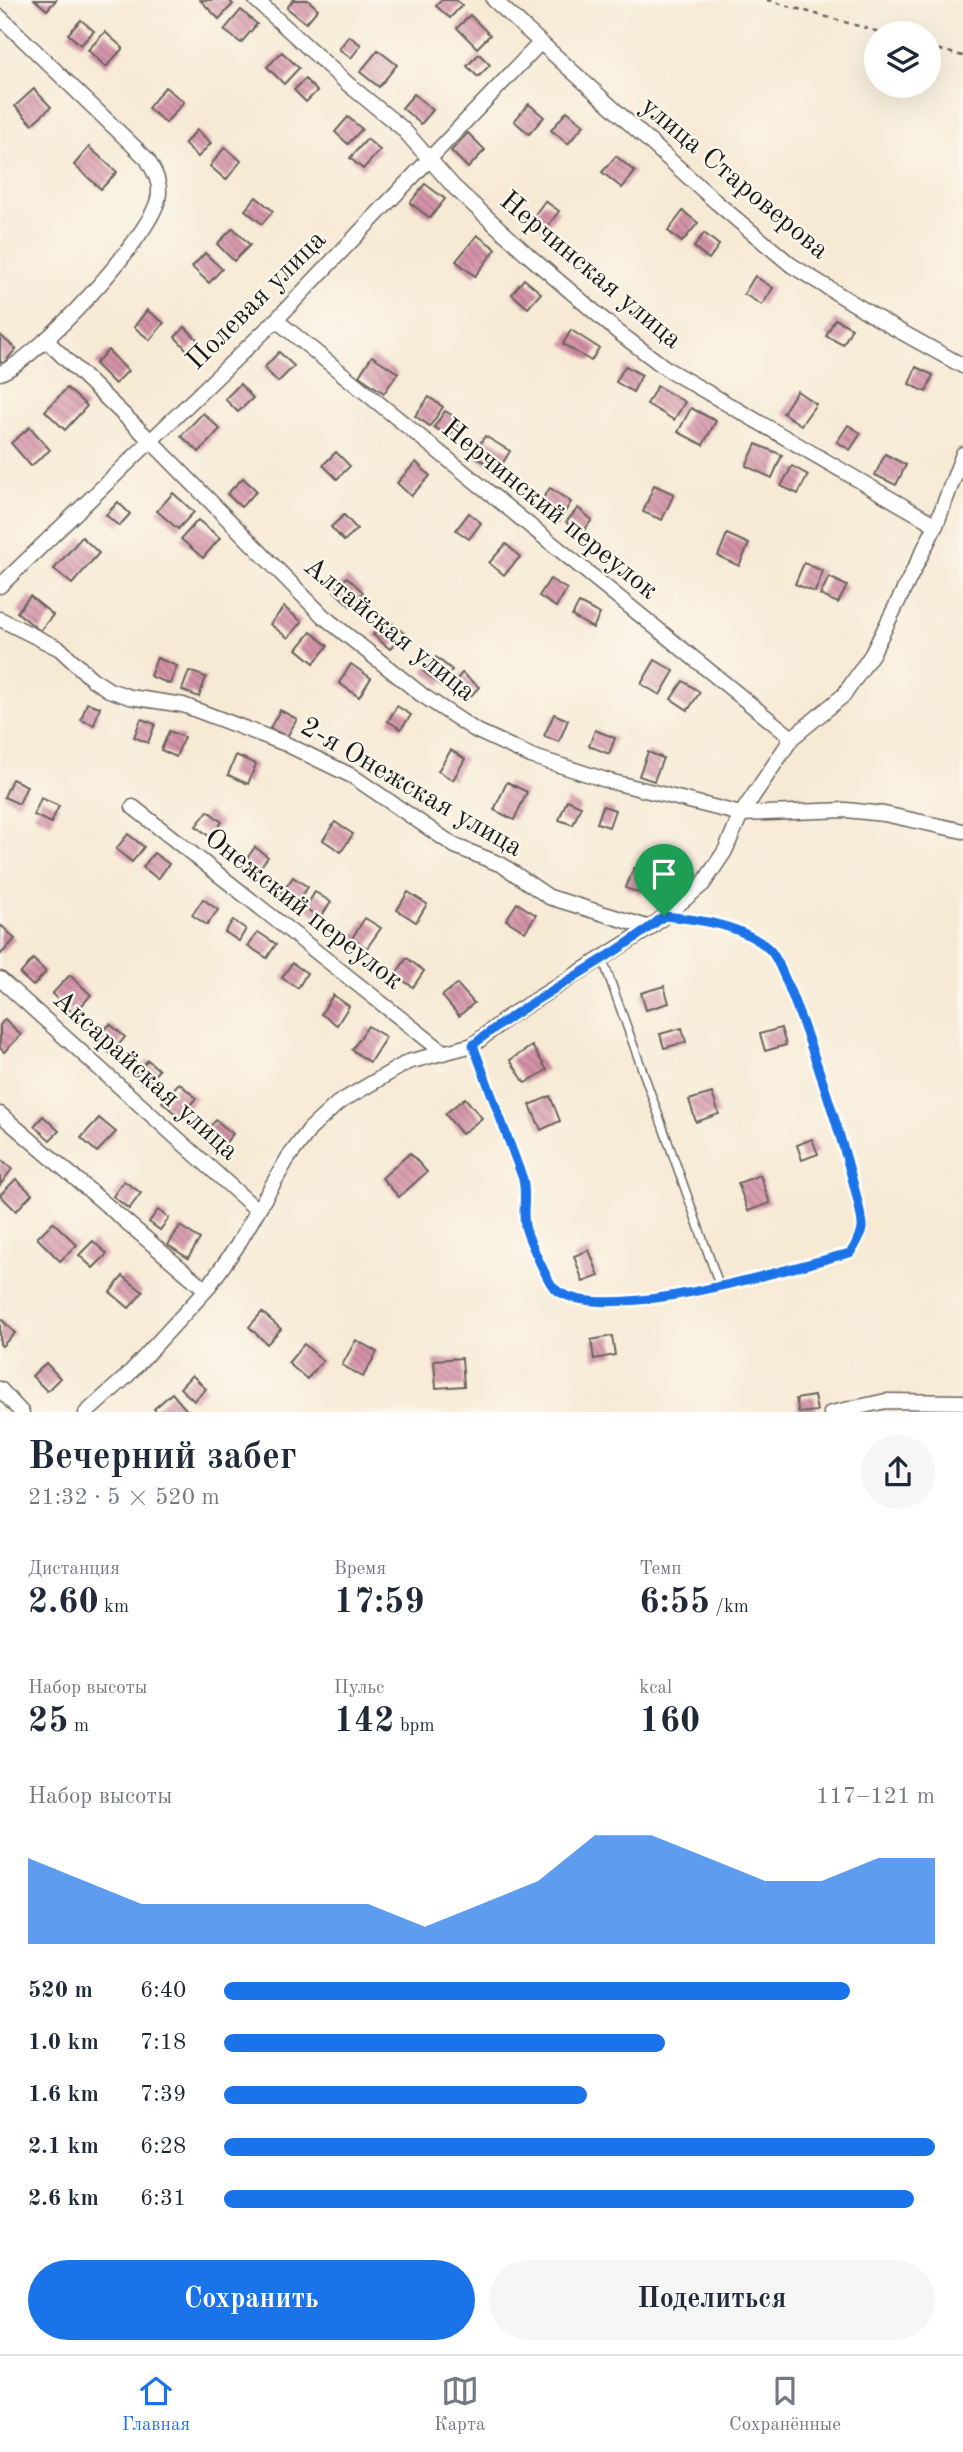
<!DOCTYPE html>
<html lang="ru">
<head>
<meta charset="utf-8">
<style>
	:root { --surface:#fff; --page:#f6f6f7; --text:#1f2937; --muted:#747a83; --line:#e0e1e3; --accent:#1a73e8 }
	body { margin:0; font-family:"Old Standard TT",serif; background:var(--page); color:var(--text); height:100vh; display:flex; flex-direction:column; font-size:26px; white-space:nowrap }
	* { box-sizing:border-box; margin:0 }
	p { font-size:23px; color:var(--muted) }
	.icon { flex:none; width:38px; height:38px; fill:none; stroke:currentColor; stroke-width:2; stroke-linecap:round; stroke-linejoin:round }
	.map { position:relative; height:1412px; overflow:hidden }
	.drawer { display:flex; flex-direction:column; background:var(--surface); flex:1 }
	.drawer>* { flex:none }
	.fabs { position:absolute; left:864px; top:21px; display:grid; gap:14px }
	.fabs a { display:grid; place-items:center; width:77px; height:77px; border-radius:50%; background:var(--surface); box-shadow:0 7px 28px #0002; font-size:35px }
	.pin { position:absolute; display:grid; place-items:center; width:60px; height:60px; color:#fff; margin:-72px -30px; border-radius:50% 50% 50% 0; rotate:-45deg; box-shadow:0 0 7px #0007 }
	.pin .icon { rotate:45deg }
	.round { display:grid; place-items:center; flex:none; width:74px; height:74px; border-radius:37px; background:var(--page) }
	.summary { display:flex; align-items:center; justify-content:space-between; height:119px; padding:0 28px }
	h1 { font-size:38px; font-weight:700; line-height:52px }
	.stats { display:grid; grid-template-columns:repeat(3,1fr); gap:10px; height:119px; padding:7px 28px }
	.stats div { display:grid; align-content:center }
	.stats b { font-size:35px; font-weight:700 }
	.stats small { font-size:19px; font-weight:400 }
	.stats p { font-size:19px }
	.chart { height:196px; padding:14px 28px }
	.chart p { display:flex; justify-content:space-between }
	.chart svg { width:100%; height:126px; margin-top:7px; fill:var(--accent); opacity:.7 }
	.button { display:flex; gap:14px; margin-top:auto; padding:14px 28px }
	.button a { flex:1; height:80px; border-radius:42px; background:var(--accent); color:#fff; font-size:28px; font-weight:700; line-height:80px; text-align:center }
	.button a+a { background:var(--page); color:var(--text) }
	ul { padding:0 28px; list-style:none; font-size:23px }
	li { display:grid; grid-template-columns:112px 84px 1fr; align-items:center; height:52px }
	li i { height:18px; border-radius:9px; background:var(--accent) }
	.menu { display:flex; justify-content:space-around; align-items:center; height:98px; border-top:2px solid var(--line); background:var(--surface); font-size:19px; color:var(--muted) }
	.menu a { display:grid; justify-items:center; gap:4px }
	.menu .current { color:var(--accent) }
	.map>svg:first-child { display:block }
</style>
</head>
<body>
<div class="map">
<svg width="963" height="1413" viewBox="0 0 963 1413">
	<defs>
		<pattern id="building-back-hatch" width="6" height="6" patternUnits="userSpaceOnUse" patternTransform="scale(1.75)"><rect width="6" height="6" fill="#d593a8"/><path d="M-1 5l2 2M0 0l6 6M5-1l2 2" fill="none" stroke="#ac7788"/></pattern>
	</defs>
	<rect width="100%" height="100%" fill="#fbf7ec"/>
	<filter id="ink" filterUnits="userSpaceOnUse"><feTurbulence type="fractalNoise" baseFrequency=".0143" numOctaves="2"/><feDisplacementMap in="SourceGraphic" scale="14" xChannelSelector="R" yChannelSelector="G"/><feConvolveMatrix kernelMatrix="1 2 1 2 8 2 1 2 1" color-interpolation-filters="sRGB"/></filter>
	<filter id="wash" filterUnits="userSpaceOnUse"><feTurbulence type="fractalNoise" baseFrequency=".00686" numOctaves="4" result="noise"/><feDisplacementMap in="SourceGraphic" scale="28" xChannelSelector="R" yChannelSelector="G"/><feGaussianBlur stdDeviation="1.57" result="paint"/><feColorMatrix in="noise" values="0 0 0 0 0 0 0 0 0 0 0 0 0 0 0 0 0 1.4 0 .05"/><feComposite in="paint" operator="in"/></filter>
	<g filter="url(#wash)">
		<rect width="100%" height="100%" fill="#f7ead5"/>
		<g id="blocks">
			<g fill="url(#building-back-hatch)">
				<path d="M35,0H56L47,10Z"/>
				<path d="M200,0H228L233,4L219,19Z"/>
				<path d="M293,0H308L318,9L306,23L287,8Z"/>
				<path d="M441,0H456L462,5L450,18L436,6Z"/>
				<path d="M241,10L257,24L241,43L224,30Z"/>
				<path d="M470,15L490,35L477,48L457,28Z"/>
				<path d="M81,20L94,31L81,45L68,34Z"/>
				<path d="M105,32L123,48L106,67L88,50Z"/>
				<path d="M349,36L361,45L351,58L339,49Z"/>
				<path d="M378,50L397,65L379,87L360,72Z"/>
				<path d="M282,52L299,68L284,84L267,67Z"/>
				<path d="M479,54L490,65L478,77L467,66Z"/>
				<path d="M305,79L317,91L306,102L294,90Z"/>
				<path d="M165,87L184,102L166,123L148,108Z"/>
				<path d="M34,89L51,107L32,124L15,106Z"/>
				<path d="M414,94L433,110L421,124L402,108Z"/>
				<path d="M529,104L544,117L529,134L514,121Z"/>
				<path d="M567,111L584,125L568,144L551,130Z"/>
				<path d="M348,117L362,129L348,144L335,132Z"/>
				<path d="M197,130L211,143L198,157L184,144Z"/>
				<path d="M468,133L485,150L468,168L451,151Z"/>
				<path d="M367,139L380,150L363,169L350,158Z"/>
				<path d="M89,147L117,172L101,189L74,165Z"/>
				<path d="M225,147L241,161L226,180L210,166Z"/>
				<path d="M616,156L635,172L622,188L602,172Z"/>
				<path d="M425,184L445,199L430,218L410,203Z"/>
				<path d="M256,197L273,211L262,224L245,210Z"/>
				<path d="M545,201L559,211L545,230L531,220Z"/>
				<path d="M683,211L698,223L682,242L668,231Z"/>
				<path d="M233,228L250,245L234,261L217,244Z"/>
				<path d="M704,233L719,245L709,259L694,247Z"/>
				<path d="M477,235L496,249L475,276L456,261Z"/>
				<path d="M205,253L222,269L209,283L192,267Z"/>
				<path d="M755,276L773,288L762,305L744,294Z"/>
				<path d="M524,279L541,293L528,308L512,294Z"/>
				<path d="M147,310L164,323L150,340L134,327Z"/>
				<path d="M835,319L852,328L843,345L826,336Z"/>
				<path d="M185,327L198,340L188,351L175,337Z"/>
				<path d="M571,330L599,348L591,361L563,344Z"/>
				<path d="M0,335L16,349L3,364L0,361Z"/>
				<path d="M108,350L128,371L115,384L95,364Z"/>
				<path d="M279,352L294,366L278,382L264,368Z"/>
				<path d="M372,356L398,373L384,393L359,376Z"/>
				<path d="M625,366L642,375L633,392L616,382Z"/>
				<path d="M916,367L933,375L926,392L909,384Z"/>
				<path d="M240,384L253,398L238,412L225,399Z"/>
				<path d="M657,386L685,402L674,420L647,404Z"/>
				<path d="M67,388L87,406L65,430L45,411Z"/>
				<path d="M797,391L816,404L801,425L783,413Z"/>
				<path d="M429,397L443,407L430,426L415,416Z"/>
				<path d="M691,408L716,421L703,445L678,432Z"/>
				<path d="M445,411L460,420L449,436L434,427Z"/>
				<path d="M203,413L220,429L199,452L181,436Z"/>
				<path d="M848,425L861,433L850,450L837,442Z"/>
				<path d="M30,427L50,450L31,466L11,443Z"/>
				<path d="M485,436L510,451L498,471L473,455Z"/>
				<path d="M756,444L782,455L772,478L746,466Z"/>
				<path d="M336,452L350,466L337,479L323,465Z"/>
				<path d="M885,454L906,465L896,485L875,475Z"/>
				<path d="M416,462L430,476L411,496L397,483Z"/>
				<path d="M792,466L808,475L798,494L781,486Z"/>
				<path d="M243,478L257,491L241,507L227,494Z"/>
				<path d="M654,485L674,494L662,520L643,512Z"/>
				<path d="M550,488L571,502L559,521L537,507Z"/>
				<path d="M173,493L194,512L178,529L157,511Z"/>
				<path d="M118,502L130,514L119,526L106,515Z"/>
				<path d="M578,508L592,520L580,535L566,522Z"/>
				<path d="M469,513L481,523L469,539L456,530Z"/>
				<path d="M344,515L357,529L344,541L331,527Z"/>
				<path d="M198,520L220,538L203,558L181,539Z"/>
				<path d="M727,534L749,544L739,566L718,556Z"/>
				<path d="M82,537L99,553L72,584L54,569Z"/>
				<path d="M506,544L520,557L504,575L489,563Z"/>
				<path d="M804,563L823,571L815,592L795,584Z"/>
				<path d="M347,577L363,592L350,606L334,591Z"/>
				<path d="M829,577L847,586L838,603L820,595Z"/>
				<path d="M550,579L567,589L556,607L539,596Z"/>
				<path d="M30,596L53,615L40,631L17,612Z"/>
				<path d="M579,603L600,614L593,628L572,616Z"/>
				<path d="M284,607L302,622L288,638L270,624Z"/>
				<path d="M387,619L404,633L390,649L373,635Z"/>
				<path d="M311,632L328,646L314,663L297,649Z"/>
				<path d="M436,657L452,670L440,685L423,671Z"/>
				<path d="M157,658L177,666L170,684L150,676Z"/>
				<path d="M655,660L674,671L660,695L641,684Z"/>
				<path d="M351,664L371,678L359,697L339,683Z"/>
				<path d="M189,671L206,677L199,697L182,690Z"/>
				<path d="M462,673L479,687L466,701L450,687Z"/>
				<path d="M683,681L700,692L688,710L671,699Z"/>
				<path d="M87,703L100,707L94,725L81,720Z"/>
				<path d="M397,706L411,715L401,729L388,721Z"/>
				<path d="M280,710L297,719L287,737L270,728Z"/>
				<path d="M554,714L568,720L559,742L544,736Z"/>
				<path d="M141,719L155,724L148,743L134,737Z"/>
				<path d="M595,730L615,738L609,754L589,746Z"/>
				<path d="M169,731L184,737L176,757L161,750Z"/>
				<path d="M451,750L465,759L453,780L438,771Z"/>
				<path d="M648,752L663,758L654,781L639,776Z"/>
				<path d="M236,755L256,764L248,784L228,775Z"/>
				<path d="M12,779L27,786L19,804L4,797Z"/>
				<path d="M507,782L527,792L514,820L494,810Z"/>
				<path d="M41,798L59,806L51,823L34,815Z"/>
				<path d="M567,800L581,806L573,825L559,820Z"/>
				<path d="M603,806L615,810L609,827L597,823Z"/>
				<path d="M208,811L222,822L210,837L196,826Z"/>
				<path d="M335,822L353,834L341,852L323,840Z"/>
				<path d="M128,834L144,847L132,862L116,849Z"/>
				<path d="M255,847L268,857L256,873L243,864Z"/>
				<path d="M154,853L169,864L158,879L143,867Z"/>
				<path d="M634,868L650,875L642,894L625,888Z"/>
				<path d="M293,877L308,887L296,904L281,894Z"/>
				<path d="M315,892L331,902L320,918L305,908Z"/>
				<path d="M408,892L427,904L416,922L397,910Z"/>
				<path d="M203,899L218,910L207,925L192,915Z"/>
				<path d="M517,903L536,915L525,932L506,920Z"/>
				<path d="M365,918L381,928L367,948L352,938Z"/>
				<path d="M233,920L246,929L239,941L225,932Z"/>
				<path d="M2,926L15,939L0,955V928Z"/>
				<path d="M258,932L276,944L267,958L248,946Z"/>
				<path d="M407,958L424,971L413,987L395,975Z"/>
				<path d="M33,959L46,972L33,986L20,974Z"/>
				<path d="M292,963L307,973L298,988L282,978Z"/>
				<path d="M70,975L91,995L74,1014L52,994Z"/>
				<path d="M457,984L474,1003L459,1016L442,996Z"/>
				<path d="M664,986L669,1003L646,1010L641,993Z"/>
				<path d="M333,995L349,1006L337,1025L321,1014Z"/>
				<path d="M5,1019L21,1035L4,1052L0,1048V1025Z"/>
				<path d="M110,1024L125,1037L111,1054L95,1041Z"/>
				<path d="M368,1026L386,1037L370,1062L352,1050Z"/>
				<path d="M682,1028L686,1042L664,1048L660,1034Z"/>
				<path d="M781,1028L786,1045L765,1051L760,1034Z"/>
				<path d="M532,1046L547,1070L525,1083L510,1060Z"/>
				<path d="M148,1060L159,1070L145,1085L134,1075Z"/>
				<path d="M179,1083L196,1098L179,1117L162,1102Z"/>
				<path d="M712,1093L719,1114L696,1122L689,1100Z"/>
				<path d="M550,1096L560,1121L541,1130L530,1105Z"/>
				<path d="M465,1098L482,1118L462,1134L445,1114Z"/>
				<path d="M43,1116L59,1131L50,1140L34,1126Z"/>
				<path d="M99,1118L116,1132L97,1152L81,1138Z"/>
				<path d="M216,1120L233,1134L220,1149L203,1134Z"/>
				<path d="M812,1139L818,1154L802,1160L797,1145Z"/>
				<path d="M410,1153L427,1172L399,1197L382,1178Z"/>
				<path d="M0,1159L12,1169L0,1185Z"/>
				<path d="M760,1175L770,1203L748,1211L738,1183Z"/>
				<path d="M16,1179L32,1194L16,1211L0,1195Z"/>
				<path d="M124,1181L141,1193L129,1209L113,1196Z"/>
				<path d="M158,1210L169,1218L160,1230L149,1222Z"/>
				<path d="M53,1222L77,1245L60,1261L37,1238Z"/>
				<path d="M180,1226L200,1239L188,1258L168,1245Z"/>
				<path d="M93,1241L107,1254L93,1268L79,1255Z"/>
				<path d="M589,1250L599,1276L583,1282L574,1256Z"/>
				<path d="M123,1276L143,1292L129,1308L110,1292Z"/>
				<path d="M262,1312L281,1329L267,1344L249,1327Z"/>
				<path d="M0,1318L15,1333L2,1346L0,1344Z"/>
				<path d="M612,1336L615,1355L594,1359L591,1340Z"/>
				<path d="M356,1340L377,1352L363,1377L342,1365Z"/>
				<path d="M304,1344L323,1361L307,1379L288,1363Z"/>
				<path d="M462,1358L464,1386L436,1388L434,1360Z"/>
				<path d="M46,1363L60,1378L47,1391L32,1376Z"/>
				<path d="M192,1375L206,1389L194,1401L180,1388Z"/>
				<path d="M172,1393L189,1413H157L154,1409Z"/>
				<path d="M814,1396L817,1411L799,1413L796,1399Z"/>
			</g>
		</g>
	</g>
	<g filter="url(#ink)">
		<use href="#blocks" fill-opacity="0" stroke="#69645d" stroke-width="2"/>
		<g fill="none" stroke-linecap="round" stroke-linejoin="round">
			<g stroke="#69645d" stroke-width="10">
				<g id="lane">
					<path d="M603,960L719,1284"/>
					<path d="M473,1045L522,1179C527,1198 522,1210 525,1226C527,1236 548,1282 554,1288C598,1329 793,1267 850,1253C855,1246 860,1239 862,1229C865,1202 790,970 770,950C747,926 696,919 665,916"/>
				</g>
			</g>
			<g stroke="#69645d" stroke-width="17">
				<g id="street">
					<path d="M256,0L349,85L402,128L454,187L528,255L618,332L667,369L936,525"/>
					<path d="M494,0L716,202L791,265L887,324L963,366"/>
					<path d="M0,17L147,159C154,171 162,184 158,199C150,237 36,361 0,373"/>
					<path d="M276,320L792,738"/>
					<path d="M46,340L151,441L323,616L422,695L475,730L531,756L609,781L741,814L846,810L884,814L963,831"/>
					<path d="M0,586L276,320L540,43"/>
					<path d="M0,619L60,649L92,679L109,690L130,697L183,705L286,744L352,776L455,846L502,865L549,897L650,928"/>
					<path d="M133,807L442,1051"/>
					<path d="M0,979L257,1210"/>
					<path d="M0,1114L206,1290"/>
					<path d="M0,1389L22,1413"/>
					<path d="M86,1413L126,1377L206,1290L237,1246L288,1158L310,1129L338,1103L408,1062L473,1045L508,1017L650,928L703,884L725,851L741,814L792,738L844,695L872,654L936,525L963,454"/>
					<path d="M831,1413L886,1401L963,1402"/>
				</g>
			</g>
			<g stroke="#69645d" stroke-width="2.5" stroke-dasharray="5 5" stroke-linecap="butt">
				<path d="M767,0L883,33"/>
				<path d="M929,47L963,56"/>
			</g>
			<use href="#lane" stroke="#fff" stroke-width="7"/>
			<use href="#street" stroke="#fff" stroke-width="14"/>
		</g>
	</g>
	<g fill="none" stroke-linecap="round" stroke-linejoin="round" filter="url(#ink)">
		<g stroke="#fff" stroke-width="14">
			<path id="route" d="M664,916C697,919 744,925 770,950C789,968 865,1202 862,1229C860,1239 855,1246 850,1253C792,1267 598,1329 554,1288C548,1282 527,1236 525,1226C522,1210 527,1198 523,1179L473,1045C532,996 604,965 664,916Z"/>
		</g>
		<use href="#route" stroke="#1a73e8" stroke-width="9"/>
	</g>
	<g text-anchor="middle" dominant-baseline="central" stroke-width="5" stroke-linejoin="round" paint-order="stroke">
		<g font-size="28" fill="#1c1c1c" stroke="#fbf7ec">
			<text transform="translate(734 179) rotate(40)">улица Староверова</text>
			<text transform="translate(590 271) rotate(40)">Нерчинская улица</text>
			<text transform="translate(257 301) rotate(-45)">Полевая улица</text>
			<text transform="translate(549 510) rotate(39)">Нерчинский переулок</text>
			<text transform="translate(389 630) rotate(39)">Алтайская улица</text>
			<text transform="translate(411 788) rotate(30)">2-я Онежская улица</text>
			<text transform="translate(303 910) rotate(38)">Онежский переулок</text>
			<text transform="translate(145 1076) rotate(42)">Аксарайская улица</text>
		</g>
	</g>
</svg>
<div class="fabs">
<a><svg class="icon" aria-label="layers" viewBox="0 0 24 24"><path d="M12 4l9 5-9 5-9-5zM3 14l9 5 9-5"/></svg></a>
</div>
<div class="pin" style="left:664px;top:916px;background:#1e9e55"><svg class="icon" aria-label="arrive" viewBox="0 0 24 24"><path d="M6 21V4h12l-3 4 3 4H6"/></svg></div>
</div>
<section class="drawer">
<div class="summary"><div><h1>Вечерний забег</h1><p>21:32 · 5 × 520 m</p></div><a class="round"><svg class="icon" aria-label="share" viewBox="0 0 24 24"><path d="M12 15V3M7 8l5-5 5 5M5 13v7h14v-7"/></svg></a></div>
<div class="stats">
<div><p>Дистанция</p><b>2.60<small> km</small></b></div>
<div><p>Время</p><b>17:59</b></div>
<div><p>Темп</p><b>6:55<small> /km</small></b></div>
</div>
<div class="stats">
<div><p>Набор высоты</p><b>25<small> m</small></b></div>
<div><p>Пульс</p><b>142<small> bpm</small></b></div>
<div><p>kcal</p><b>160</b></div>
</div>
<div class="chart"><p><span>Набор высоты</span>117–121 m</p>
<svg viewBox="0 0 160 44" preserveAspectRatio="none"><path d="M0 44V14L10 22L20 30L30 30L40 30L50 30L60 30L70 38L80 30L90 22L100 6L110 6L120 14L130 22L140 22L150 14L160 14V44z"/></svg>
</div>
<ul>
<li><b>520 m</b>6:40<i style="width:88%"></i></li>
<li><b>1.0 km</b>7:18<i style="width:62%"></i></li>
<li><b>1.6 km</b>7:39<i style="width:51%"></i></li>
<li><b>2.1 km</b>6:28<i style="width:100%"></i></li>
<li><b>2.6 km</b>6:31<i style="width:97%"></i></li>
</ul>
<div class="button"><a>Сохранить</a><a>Поделиться</a></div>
</section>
<nav class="menu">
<a class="current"><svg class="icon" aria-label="home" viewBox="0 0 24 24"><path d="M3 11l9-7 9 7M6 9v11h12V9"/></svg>Главная</a>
<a><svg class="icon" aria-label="map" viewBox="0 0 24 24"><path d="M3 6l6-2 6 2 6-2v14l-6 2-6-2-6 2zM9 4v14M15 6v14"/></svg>Карта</a>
<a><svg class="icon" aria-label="saved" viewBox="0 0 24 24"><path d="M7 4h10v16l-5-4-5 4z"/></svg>Сохранённые</a>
</nav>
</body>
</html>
